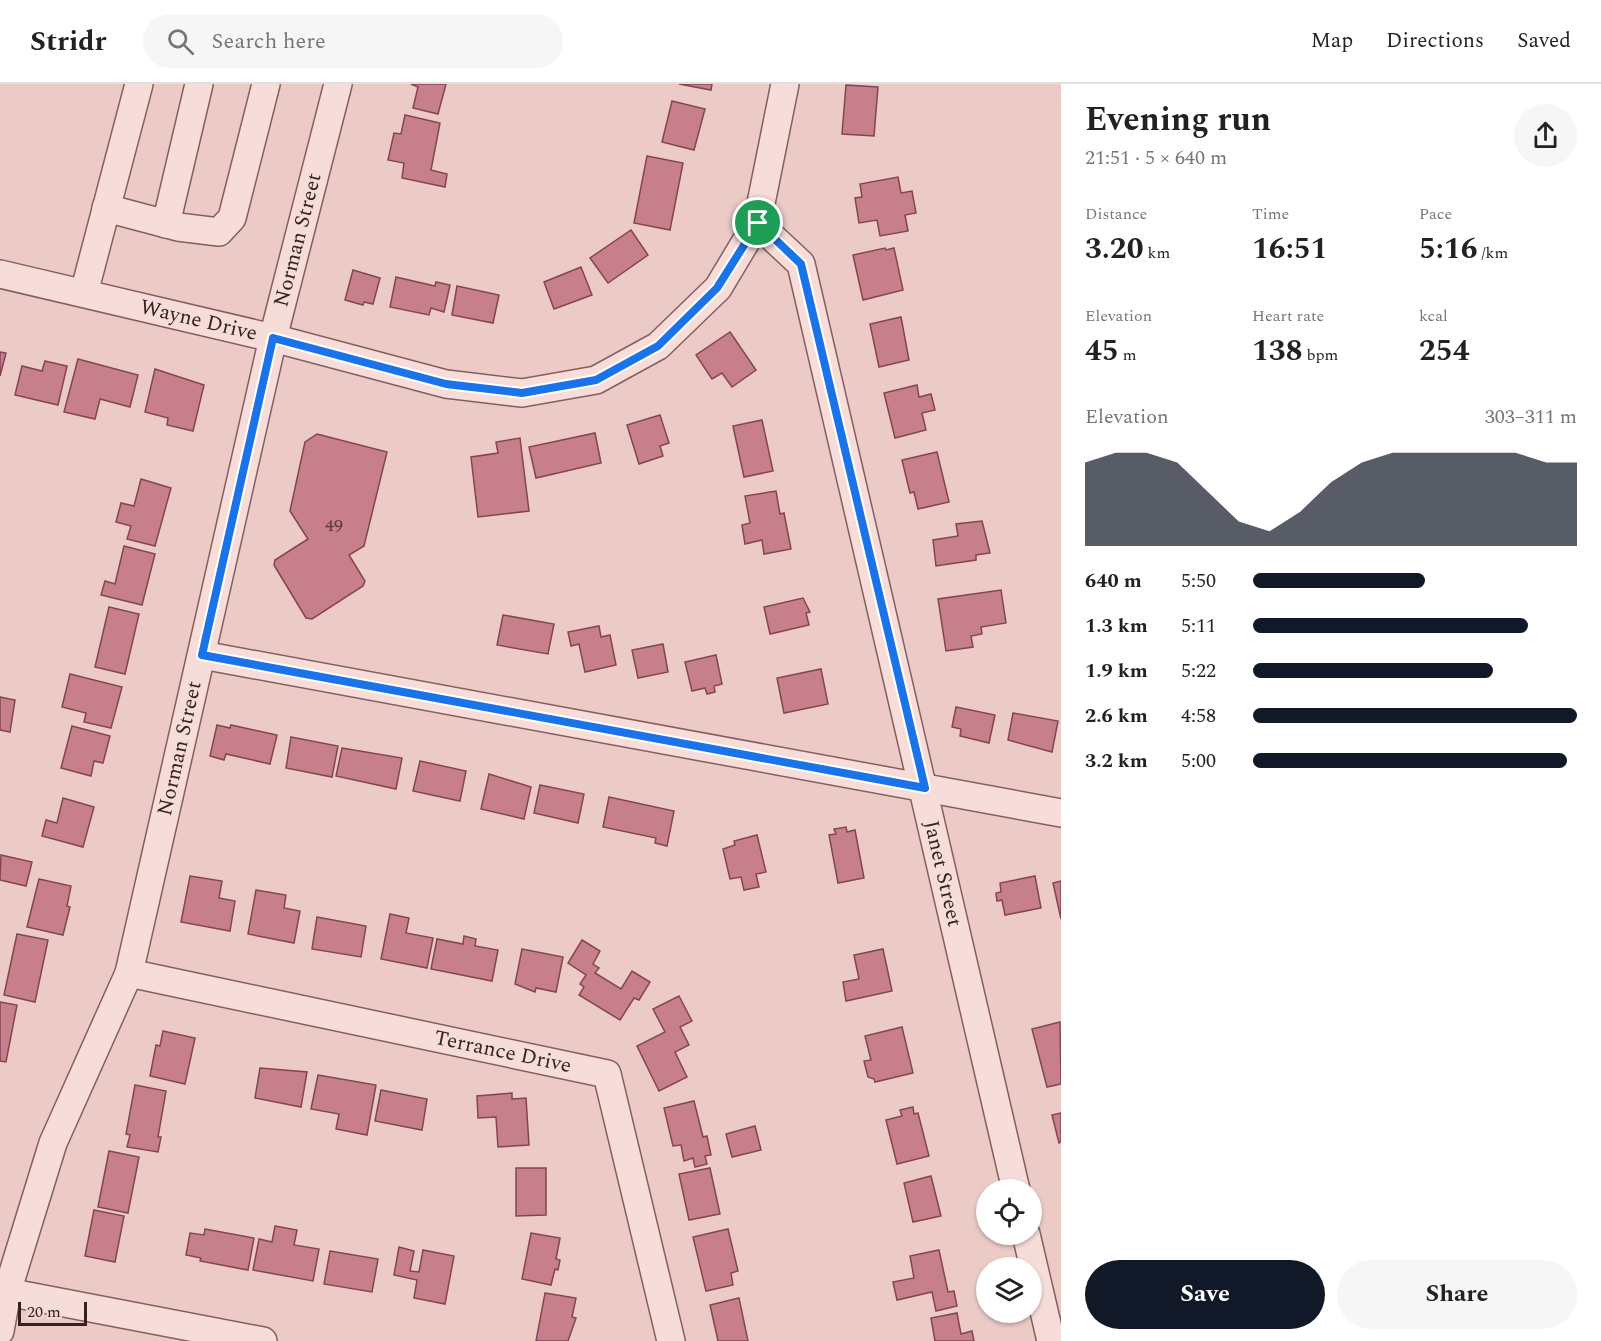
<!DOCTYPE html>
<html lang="en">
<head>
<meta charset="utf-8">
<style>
	:root { --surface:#fff; --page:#f6f6f6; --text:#222; --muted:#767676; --line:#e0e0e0; --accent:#111827 }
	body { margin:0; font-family:Spectral,serif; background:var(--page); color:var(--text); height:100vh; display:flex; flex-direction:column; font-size:22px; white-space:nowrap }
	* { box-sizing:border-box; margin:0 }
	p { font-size:20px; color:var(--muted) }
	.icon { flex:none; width:33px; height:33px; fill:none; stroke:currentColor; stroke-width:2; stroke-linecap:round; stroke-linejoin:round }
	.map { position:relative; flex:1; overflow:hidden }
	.drawer { display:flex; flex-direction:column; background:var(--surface); width:540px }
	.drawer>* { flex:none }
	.fabs { position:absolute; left:976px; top:1095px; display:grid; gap:12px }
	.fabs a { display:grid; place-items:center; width:66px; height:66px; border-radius:50%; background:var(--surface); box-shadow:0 2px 4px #0004; font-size:30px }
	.scale { position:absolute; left:18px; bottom:15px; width:69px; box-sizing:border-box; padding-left:6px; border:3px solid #372023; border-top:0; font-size:16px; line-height:21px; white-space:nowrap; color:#372023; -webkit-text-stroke:4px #f3d9d6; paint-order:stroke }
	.pin { position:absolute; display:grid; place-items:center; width:51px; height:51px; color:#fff; margin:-26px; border:3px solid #fff; border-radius:50%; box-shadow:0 2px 6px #0007 }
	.round { display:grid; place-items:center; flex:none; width:63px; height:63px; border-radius:32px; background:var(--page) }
	.summary { display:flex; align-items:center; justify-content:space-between; height:102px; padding:0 24px }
	h1 { font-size:33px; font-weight:700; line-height:45px }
	.stats { display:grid; grid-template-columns:repeat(3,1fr); gap:9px; height:102px; padding:6px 24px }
	.stats div { display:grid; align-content:center }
	.stats b { font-size:30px; font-weight:700 }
	.stats small { font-size:16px; font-weight:400 }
	.stats p { font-size:16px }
	.chart { height:168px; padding:12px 24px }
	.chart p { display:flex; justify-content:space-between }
	.chart svg { width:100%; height:108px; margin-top:6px; fill:var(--accent); opacity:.7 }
	.action { display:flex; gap:12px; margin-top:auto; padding:12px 24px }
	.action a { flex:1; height:69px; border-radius:36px; background:var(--accent); color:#fff; font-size:24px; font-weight:700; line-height:69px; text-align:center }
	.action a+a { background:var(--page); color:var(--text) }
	ul { padding:0 24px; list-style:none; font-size:20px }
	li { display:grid; grid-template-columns:96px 72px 1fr; align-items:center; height:45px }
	li i { height:15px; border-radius:8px; background:var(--accent) }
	header { display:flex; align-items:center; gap:36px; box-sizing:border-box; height:84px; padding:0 30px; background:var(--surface); border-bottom:2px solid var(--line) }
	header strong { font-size:28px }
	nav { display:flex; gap:33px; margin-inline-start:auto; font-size:21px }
	.search { width:420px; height:54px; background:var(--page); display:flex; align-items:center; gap:15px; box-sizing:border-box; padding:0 21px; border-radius:33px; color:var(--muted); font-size:22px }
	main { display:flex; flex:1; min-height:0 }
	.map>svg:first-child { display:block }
</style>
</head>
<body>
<header>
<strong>Stridr</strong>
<div class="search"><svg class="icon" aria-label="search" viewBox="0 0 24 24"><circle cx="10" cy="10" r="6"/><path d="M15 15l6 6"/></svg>Search here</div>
<nav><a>Map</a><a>Directions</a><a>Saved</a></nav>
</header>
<main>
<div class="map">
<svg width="1061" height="1257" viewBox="0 0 1061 1257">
	<rect width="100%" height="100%" fill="#eccbc7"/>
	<g fill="#c77f8c" stroke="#844551" stroke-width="1.5">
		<path d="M446,0L438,30L413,24L418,3L411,0Z"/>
		<path d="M679,0H712L711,6Z"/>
		<path d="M846,1L878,3L874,52L842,50Z"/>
		<path d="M672,17L705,25L694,66L662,58Z"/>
		<path d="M405,31L440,39L431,86L447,90L445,103L402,94L404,79L388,76L394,49L401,50Z"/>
		<path d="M647,72L683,79L670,146L634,139Z"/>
		<path d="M898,93L901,109L912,107L916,129L905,131L908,147L880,152L877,136L859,139L855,114L862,113L860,100Z"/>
		<path d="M631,146L648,171L608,199L590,174Z"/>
		<path d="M885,164L886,166L894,164L903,206L863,216L853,171Z"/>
		<path d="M581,183L592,211L554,225L544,198Z"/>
		<path d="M353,186L380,194L373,220L364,218L363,221L345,216Z"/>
		<path d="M396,193L435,202L436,198L450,201L444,228L431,224L429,231L390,223Z"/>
		<path d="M457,202L499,211L493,239L452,231Z"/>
		<path d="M901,233L909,276L879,283L870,240Z"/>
		<path d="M730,248L756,286L732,303L722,289L712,295L696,271Z"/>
		<path d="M0,268L6,269L0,292Z"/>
		<path d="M78,275L138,291L130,323L100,315L95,335L64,328Z"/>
		<path d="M45,277L67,282L58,321L15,311L22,282L42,287Z"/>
		<path d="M155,285L204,301L193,347L167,341L168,334L145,328Z"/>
		<path d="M917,301L919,313L931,310L935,326L922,329L926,346L895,354L884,309Z"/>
		<path d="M660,331L669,359L660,362L663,372L639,380L627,341Z"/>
		<path d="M762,336L773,387L744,393L733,342Z"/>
		<path d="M595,349L601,379L536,394L529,363Z"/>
		<path d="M317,350L387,368L364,462L349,471L365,497L363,502L312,535L306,534L274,481L275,476L308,455L290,427L305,358Z"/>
		<path d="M520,354L529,427L478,433L471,373L498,369L496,358Z"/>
		<path d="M937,368L949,418L918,425L914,408L910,409L902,376Z"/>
		<path d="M141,395L171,404L155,462L127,455L131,442L116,438L121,419L134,422Z"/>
		<path d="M776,407L780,430L784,429L791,465L764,470L762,456L745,460L742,441L750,439L745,412Z"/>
		<path d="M982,437L990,469L976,471V476L936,482L933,456L958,452L956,440Z"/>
		<path d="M124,462L155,470L142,521L101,511L105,497L115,500Z"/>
		<path d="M1001,506L1006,539L981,543L982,550L971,552L973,563L946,567L938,515Z"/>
		<path d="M803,514L810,528L806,529L809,541L770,550L764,523Z"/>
		<path d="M109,523L139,530L125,590L95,583Z"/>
		<path d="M503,531L554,540L548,570L497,561Z"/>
		<path d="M599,542L601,553L610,551L616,581L585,588L579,560L571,562L568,548Z"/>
		<path d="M663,560L668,588L638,594L632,566Z"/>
		<path d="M716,571L722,600L714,602L715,608L707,610L705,604L692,607L685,578Z"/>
		<path d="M821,585L828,620L784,629L777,594Z"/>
		<path d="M70,590L122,603L111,644L84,638L86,629L62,623Z"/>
		<path d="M0,613L15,616L10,648L0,646Z"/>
		<path d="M956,623L995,631L989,659L960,652L961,645L952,643Z"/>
		<path d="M1013,629L1058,637L1052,668L1008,656Z"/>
		<path d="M217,641L230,644L231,641L277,651L270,680L226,670L224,676L210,672Z"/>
		<path d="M72,642L110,652L103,679L94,677L91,692L61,684Z"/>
		<path d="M291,653L338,662L332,693L286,684Z"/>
		<path d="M342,664L402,674L396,705L336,692Z"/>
		<path d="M420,677L466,687L460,717L413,707Z"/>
		<path d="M489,690L531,703L524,735L481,725Z"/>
		<path d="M540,701L584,710L578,739L534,729Z"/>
		<path d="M609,713L674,727L667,762L655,759L656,754L603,743Z"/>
		<path d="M63,714L94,723L83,763L42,752L46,736L57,739Z"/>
		<path d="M846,743L847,748L855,746L864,794L838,799L829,751L836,750L834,745Z"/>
		<path d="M757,751L766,788L756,790L759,803L744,806L741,793L730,795L723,765L735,761L734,757Z"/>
		<path d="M1,771L32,778L26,802L0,796Z"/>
		<path d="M190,792L222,797L219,814L235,817L230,847L181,838Z"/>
		<path d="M1035,792L1041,824L1005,831L1002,816L997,817L996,809L1001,808L1000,799Z"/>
		<path d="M39,795L71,802L67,822L70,823L63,851L27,843Z"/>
		<path d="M1061,797V835L1053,799Z"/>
		<path d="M256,806L286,811L284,824L300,827L294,859L248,850Z"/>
		<path d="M390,830L409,834L406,849L433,854L427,884L381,875Z"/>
		<path d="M317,833L366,842L361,873L312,865Z"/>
		<path d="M17,850L48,856L35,918L4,911Z"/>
		<path d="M464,852L476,855L475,862L498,866L492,897L431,885L437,855L463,860Z"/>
		<path d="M582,856L600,867L593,880L599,884L595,889L621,905L632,887L650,898L639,916L634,914L620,936L579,911L584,903L580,900L586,891L568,879Z"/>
		<path d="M522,865L563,873L556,908L536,904L535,908L515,900Z"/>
		<path d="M883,865L892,907L846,917L843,898L859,895L854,871Z"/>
		<path d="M679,912L692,937L680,943L689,961L675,968L687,993L659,1007L637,962L665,948L653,925Z"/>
		<path d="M0,918L17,921L6,978L0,977Z"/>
		<path d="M1060,938L1061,1000L1047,1003L1032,945Z"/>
		<path d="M902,943L913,989L875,998L874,995L868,993L864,977L871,976L865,952Z"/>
		<path d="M163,947L195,954L185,1000L150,992L156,961L160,962Z"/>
		<path d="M260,984L307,988L301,1023L255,1014Z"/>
		<path d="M318,991L376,1001L367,1051L336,1045L339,1030L311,1025Z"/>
		<path d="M135,1001L166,1007L158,1053H161L158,1068L127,1063L130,1051L126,1050Z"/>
		<path d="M381,1006L427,1015L422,1046L375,1037Z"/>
		<path d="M512,1009V1015L526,1014L529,1061L498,1063L496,1033L478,1034L477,1012Z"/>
		<path d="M694,1017L703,1053L707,1052L711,1071L705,1072L707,1080L695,1083L693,1074L684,1077L681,1061L673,1062L664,1024Z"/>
		<path d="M913,1023L914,1030L918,1029L929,1072L897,1080L886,1036L902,1032L900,1026Z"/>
		<path d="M1061,1029V1058L1059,1059L1052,1031Z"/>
		<path d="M755,1042L761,1066L732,1073L726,1050Z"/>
		<path d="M109,1067L139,1073L128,1129L98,1123Z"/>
		<path d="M516,1084H546V1131L516,1132Z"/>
		<path d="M710,1084L720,1130L689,1136L679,1090Z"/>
		<path d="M931,1092L941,1132L913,1138L904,1099Z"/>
		<path d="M94,1126L124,1132L115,1178L85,1172Z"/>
		<path d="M275,1142L297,1146L294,1161L319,1165L313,1197L253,1186L259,1155L272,1158Z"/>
		<path d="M205,1145L254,1154L248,1186L200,1177L201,1174L186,1171L190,1149L204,1151Z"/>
		<path d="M728,1145L738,1187L731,1189L733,1201L706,1207L693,1153Z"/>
		<path d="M531,1149L560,1154L556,1175L560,1176L558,1186L555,1185L551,1201L522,1195Z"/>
		<path d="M399,1163L414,1167L410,1187L419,1188L423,1166L454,1172L445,1220L414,1214L417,1196L394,1191Z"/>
		<path d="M939,1166L948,1208L954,1207L957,1222L936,1227L932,1208L897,1216L893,1198L914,1194L910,1172Z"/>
		<path d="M330,1167L378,1175L372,1208L324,1200Z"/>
		<path d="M545,1209L576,1214L572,1233L576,1234L568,1257H536Z"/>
		<path d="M739,1214L748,1257H718L710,1221Z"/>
		<path d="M957,1229L961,1250L972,1247L974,1257H935L931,1234Z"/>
	</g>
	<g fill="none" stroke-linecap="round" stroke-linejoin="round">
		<g stroke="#865d60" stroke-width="30">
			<g id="minor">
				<path d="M106,124L178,143L219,148L232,134L266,0"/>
				<path id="s1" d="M757,139L801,180L1016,1106"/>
				<path d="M166,140L199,0"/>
				<path id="s2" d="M0,190L273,254L446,300L522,309L596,296L658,262L718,204L757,139L785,0"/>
				<path d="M84,209L139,0"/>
				<path d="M202,571L1061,729"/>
				<path id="s3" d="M129,889L607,990L671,1257"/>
				<path d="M1026,1150L1051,1257"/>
				<path d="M7,1208L263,1257"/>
				<path id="s4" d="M0,1247L7,1208L53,1059L129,889L273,254L338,0"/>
			</g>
		</g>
		<use href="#minor" stroke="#f7ddd9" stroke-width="27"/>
	</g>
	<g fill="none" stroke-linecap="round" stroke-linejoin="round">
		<g stroke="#fff" stroke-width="12">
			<path id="route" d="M758,139L801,180L925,704L202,571L273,254L446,300L522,309L596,296L658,262L717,204Z"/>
		</g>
		<use href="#route" stroke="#1a73e8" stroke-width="8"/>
	</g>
	<g text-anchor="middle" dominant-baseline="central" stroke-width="5" stroke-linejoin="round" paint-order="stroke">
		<g font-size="18" fill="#5b383d">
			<text x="334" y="441">49</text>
		</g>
		<g font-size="21" fill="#372023" stroke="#f3d9d6">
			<text stroke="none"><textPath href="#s4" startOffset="1134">Norman Street</textPath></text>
			<text stroke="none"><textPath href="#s2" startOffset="204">Wayne Drive</textPath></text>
			<text stroke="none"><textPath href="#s4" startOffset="612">Norman Street</textPath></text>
			<text stroke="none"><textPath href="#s1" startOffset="686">Janet Street</textPath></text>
			<text stroke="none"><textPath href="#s3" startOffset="382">Terrance Drive</textPath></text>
		</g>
	</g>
</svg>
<div class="fabs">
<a><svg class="icon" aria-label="locate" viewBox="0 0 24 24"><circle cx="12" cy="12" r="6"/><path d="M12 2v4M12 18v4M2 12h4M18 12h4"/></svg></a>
<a><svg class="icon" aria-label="layers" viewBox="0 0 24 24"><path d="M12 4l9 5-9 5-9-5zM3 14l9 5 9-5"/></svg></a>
</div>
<div class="scale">20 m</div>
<div class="pin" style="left:758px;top:139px;background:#1e9e55"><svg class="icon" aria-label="arrive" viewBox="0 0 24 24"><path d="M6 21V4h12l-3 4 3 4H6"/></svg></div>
</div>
<section class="drawer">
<div class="summary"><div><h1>Evening run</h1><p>21:51 · 5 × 640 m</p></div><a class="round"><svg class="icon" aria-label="share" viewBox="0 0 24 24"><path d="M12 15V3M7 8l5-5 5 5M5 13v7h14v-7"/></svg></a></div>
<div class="stats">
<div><p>Distance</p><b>3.20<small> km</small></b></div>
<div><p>Time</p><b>16:51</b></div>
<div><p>Pace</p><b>5:16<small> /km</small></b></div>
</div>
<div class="stats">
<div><p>Elevation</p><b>45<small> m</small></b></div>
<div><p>Heart rate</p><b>138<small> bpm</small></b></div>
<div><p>kcal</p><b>254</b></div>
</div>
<div class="chart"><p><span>Elevation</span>303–311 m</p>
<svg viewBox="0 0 160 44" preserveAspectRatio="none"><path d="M0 44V10L10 6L20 6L30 10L40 22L50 34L60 38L70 30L80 18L90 10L100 6L110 6L120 6L130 6L140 6L150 10L160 10V44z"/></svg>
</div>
<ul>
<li><b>640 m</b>5:50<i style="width:53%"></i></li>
<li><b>1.3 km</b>5:11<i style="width:85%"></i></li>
<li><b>1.9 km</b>5:22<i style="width:74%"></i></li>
<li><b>2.6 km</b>4:58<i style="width:100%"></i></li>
<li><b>3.2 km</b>5:00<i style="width:97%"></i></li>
</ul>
<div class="action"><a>Save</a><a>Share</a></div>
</section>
</main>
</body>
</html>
